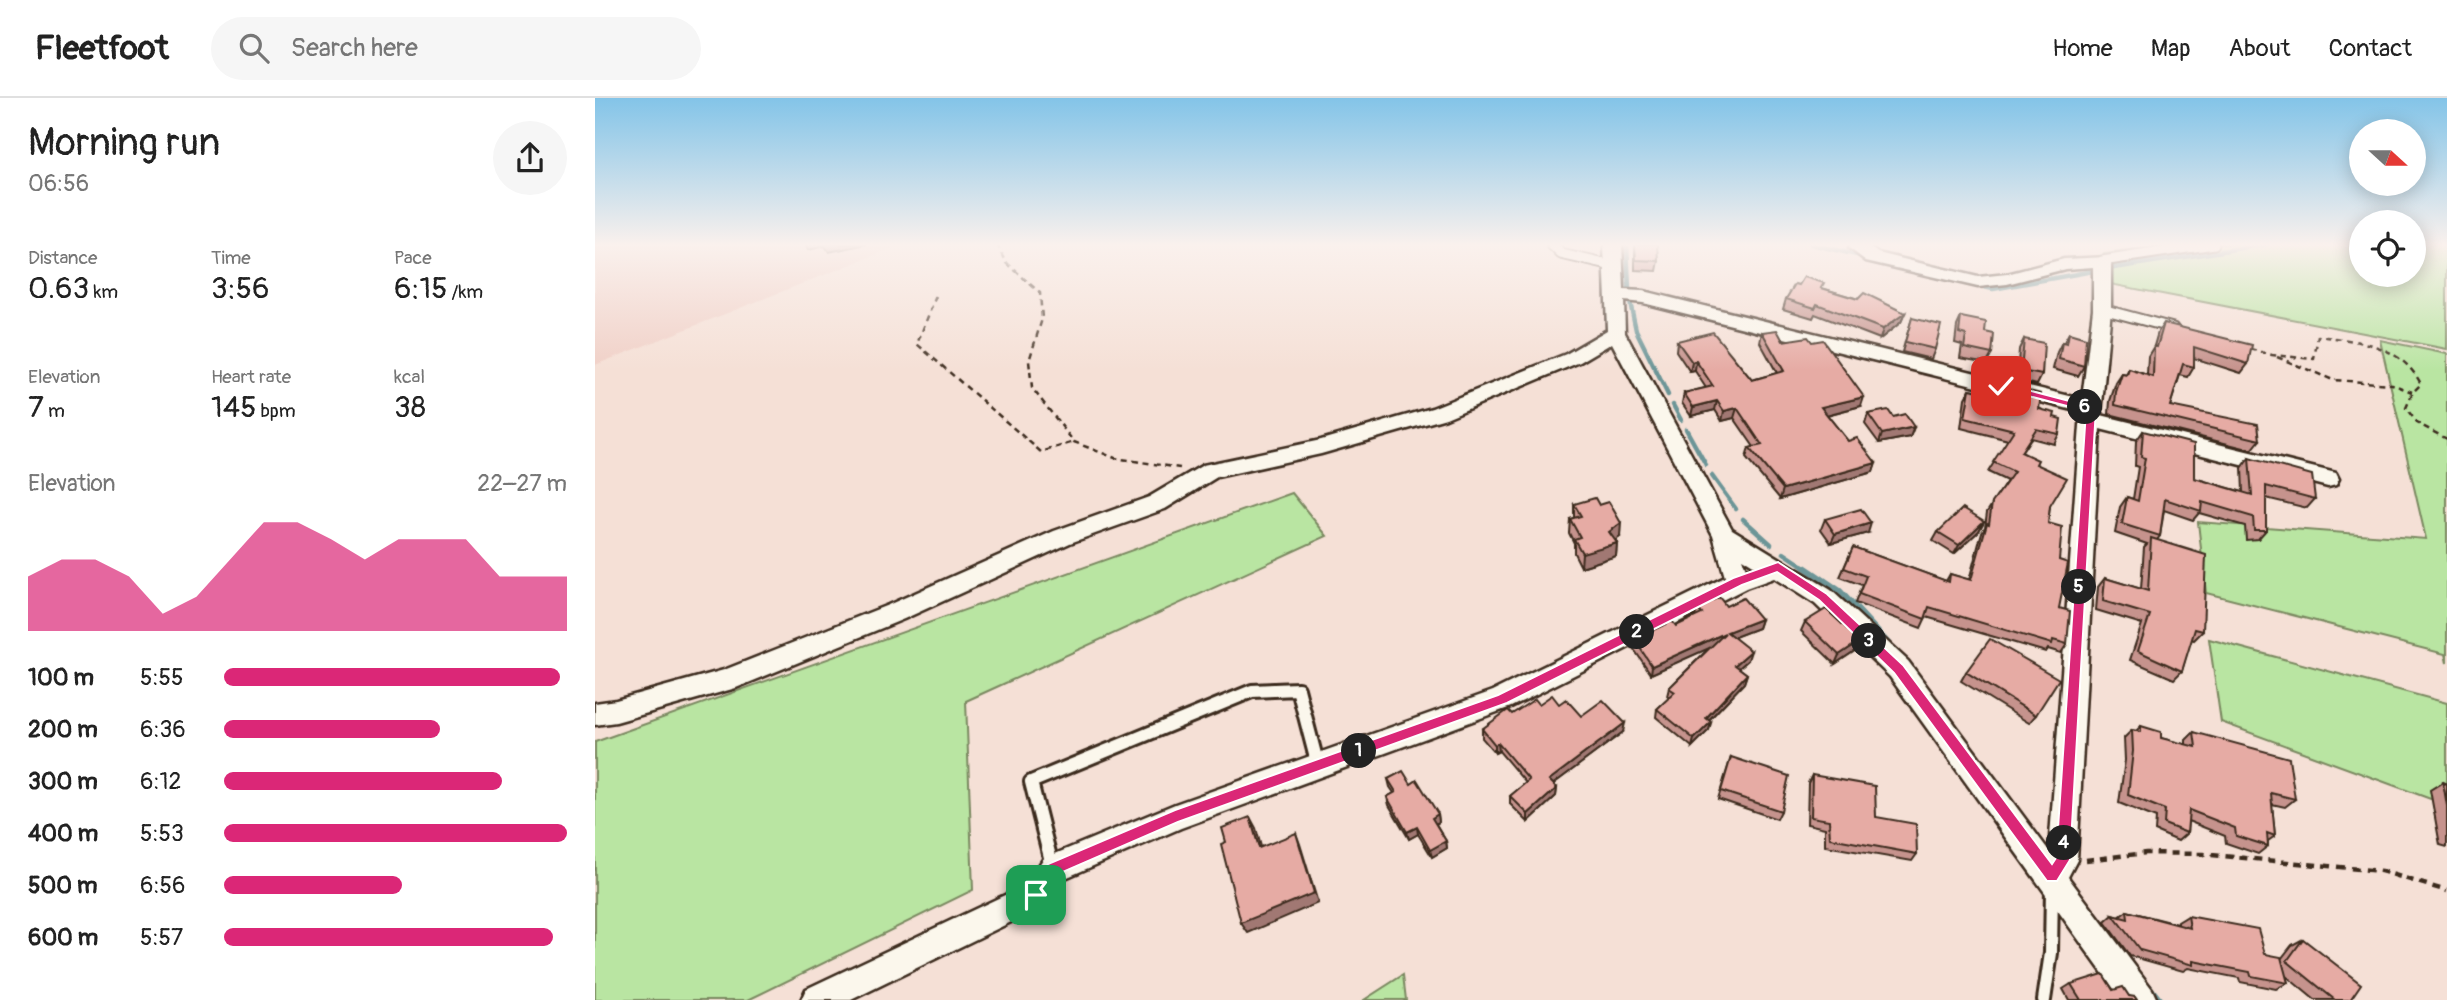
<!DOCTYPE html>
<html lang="en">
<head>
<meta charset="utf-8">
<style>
	:root { --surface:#fff; --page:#f6f6f6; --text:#222; --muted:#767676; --line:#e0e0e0; --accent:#db2777 }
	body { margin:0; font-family:Pangolin,sans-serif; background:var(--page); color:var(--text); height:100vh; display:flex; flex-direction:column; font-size:26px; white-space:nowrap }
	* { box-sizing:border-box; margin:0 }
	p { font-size:23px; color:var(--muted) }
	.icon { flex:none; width:38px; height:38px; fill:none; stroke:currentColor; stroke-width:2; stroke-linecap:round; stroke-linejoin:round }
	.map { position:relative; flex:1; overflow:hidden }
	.details { display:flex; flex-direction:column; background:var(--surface); width:595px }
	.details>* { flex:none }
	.needle { width:46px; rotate:111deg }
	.buttons { position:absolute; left:1754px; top:21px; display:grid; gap:14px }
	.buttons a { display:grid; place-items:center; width:77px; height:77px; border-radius:50%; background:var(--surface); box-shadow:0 4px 18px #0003; font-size:35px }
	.pin { position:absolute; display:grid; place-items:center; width:60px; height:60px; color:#fff; margin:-30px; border-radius:14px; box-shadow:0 4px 10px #0006 }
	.km { position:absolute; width:35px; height:35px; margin:-18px; border-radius:50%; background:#222; color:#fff; font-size:19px; line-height:35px; text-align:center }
	.round { display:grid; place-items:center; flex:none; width:74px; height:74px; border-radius:37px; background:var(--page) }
	.head { display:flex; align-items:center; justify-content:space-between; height:119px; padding:0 28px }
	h1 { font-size:38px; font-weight:600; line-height:52px }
	.stats { display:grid; grid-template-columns:repeat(3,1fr); gap:10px; height:119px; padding:7px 28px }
	.stats div { display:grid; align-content:center }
	.stats b { font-size:30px; font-weight:600 }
	.stats small { font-size:19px; font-weight:400 }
	.stats p { font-size:19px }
	.chart { height:196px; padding:14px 28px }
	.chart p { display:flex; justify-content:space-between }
	.chart svg { width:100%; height:126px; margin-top:7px; fill:var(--accent); opacity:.7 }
	ul { padding:0 28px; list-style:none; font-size:23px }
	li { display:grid; grid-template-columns:112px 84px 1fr; align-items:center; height:52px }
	li i { height:18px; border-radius:9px; background:var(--accent) }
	header { display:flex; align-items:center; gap:42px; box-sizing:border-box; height:98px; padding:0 35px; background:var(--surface); border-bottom:2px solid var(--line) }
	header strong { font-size:33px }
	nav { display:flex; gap:38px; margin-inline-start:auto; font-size:24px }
	.search { width:490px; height:63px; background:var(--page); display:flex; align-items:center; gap:18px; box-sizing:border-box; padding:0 24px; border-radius:38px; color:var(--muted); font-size:26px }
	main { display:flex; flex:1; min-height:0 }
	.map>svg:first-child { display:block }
</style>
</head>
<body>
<header>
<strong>Fleetfoot</strong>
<div class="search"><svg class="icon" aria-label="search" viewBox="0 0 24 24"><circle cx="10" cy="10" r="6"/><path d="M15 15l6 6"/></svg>Search here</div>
<nav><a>Home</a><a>Map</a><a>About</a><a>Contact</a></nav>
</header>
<main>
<section class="details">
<div class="head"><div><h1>Morning run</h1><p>06:56</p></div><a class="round"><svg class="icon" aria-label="share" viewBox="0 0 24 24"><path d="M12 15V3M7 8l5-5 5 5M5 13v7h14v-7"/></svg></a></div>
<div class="stats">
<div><p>Distance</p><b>0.63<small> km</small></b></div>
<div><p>Time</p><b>3:56</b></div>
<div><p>Pace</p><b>6:15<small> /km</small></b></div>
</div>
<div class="stats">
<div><p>Elevation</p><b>7<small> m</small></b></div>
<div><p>Heart rate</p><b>145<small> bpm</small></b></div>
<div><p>kcal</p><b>38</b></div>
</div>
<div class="chart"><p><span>Elevation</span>22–27 m</p>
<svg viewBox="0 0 160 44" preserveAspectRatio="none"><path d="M0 44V25L10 19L20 19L30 25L40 38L50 32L60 19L70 6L80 6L90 12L100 19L110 12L120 12L130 12L140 25L150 25L160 25V44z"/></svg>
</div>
<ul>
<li><b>100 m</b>5:55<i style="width:98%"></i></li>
<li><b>200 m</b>6:36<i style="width:63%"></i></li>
<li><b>300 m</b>6:12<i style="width:81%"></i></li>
<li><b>400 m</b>5:53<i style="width:100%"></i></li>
<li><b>500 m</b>6:56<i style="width:52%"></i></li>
<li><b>600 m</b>5:57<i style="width:96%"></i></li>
</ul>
</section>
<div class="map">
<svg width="1852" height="902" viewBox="0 0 1852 902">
	<rect width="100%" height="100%" fill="#f5e0d6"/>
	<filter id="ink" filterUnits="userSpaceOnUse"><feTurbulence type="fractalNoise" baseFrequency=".0143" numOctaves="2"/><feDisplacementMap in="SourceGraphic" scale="14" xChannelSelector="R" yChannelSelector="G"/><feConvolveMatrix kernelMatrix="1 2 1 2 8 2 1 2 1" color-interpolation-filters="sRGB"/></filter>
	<g filter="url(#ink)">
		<path fill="#f0d0c7" d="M0,146H308L0,267Z"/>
		<g fill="#b9e5a2" stroke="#7a8860" stroke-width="2">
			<path d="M1583,146H1766V177H1818V146H1852V251L1515,186L1508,156Z"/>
			<path d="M1785,242L1852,256V565L1850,556L1611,495L1603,424L1831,441Z"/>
			<path d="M697,395L732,438L371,603L378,792L153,902H0V644Z"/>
			<path d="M1614,541L1852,605V707L1626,624Z"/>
			<path d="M808,877L811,902H769Z"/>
		</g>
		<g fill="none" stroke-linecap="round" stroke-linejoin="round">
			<g stroke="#6c9597" stroke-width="4.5">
				<path d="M1032,146L1034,191"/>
				<path d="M1216,146L1270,159"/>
				<path d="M1513,171L1672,146"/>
				<path d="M1384,188L1398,191L1498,173"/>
				<path d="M1035,204L1041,232L1073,297"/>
				<path d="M1078,307L1086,322"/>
				<path d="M1091,331L1111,367"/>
				<path d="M1117,378L1141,411"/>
				<path d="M1148,421L1176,446"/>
				<path d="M1189,455L1210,469"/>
			</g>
			<g stroke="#6c9597" stroke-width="6">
				<path d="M1208,468L1245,493L1293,545"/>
				<path d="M1554,888L1565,902"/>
			</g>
			<g stroke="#3b2a1e" stroke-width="13">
				<g id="service-far1">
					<path d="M956,146L966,156L1018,168"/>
					<path d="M1507,163L1619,146"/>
					<path d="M1507,211L1578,230"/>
				</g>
			</g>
			<g stroke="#3b2a1e" stroke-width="18">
				<g id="service">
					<path d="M458,771L436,684L657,593L703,591L723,668"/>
					<path d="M1449,902L1456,855L1457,790"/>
				</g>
			</g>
			<g stroke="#3b2a1e" stroke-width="5">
				<path id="minor" d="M1009,146H1027L1029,192L1048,193L1487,301L1498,211V169L1470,171L1412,186L1383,189L1271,163L1254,150L1256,146H1274L1272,148L1283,155L1383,179L1412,176L1469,161L1513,159L1516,163V211L1506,317L1741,375L1744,381L1741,387L1733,389L1505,331L1482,762L1473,779L1557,891L1562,902H1527L1295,579L1220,506L1179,480L1151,490L916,609L586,730L468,781L451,807L256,902H206L211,891L431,787L448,761L580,706L898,593L1130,479L1118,437L1017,245L985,264L851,320L726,356L622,379L570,411L475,445L309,521L141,590L21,624L0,627V605L21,602L129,572L293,507L459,433L554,399L608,367L726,342L837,310L971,256L1012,232ZM1029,203L1048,205L1486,314L1454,753L1313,563L1236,492L1137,431L1030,235ZM1147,460L1160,468L1151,471Z"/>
			</g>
			<g stroke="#3b2a1e" stroke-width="2.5" stroke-dasharray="6 4.5" stroke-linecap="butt">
				<path d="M402,146L412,165L445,195L447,221L434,263L437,290L479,344L520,360L585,370"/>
				<path d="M341,198L322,246L446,354L479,344"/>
				<path d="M1655,251L1677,257L1719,261L1723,238C1764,243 1805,246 1826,286L1818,294L1811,310L1822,325L1852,341"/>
				<path d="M1682,259L1738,282L1797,286L1817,294"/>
			</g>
			<path stroke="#3b2a1e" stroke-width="4.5" stroke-dasharray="8 6" stroke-linecap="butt" d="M1491,762L1551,755L1607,756L1786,773L1852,793"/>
			<use href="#service-far1" stroke="#fbf7ec" stroke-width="9"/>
			<use href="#service" stroke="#fbf7ec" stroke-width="12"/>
			<use href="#minor" fill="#fbf7ec" fill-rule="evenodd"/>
		</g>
		<g fill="#c6938d" stroke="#3b2a1e" stroke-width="2">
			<path d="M1040,146L1064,163L1062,173L1040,172Z"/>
			<path d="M1204,187L1227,190L1310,215L1306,224L1285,241L1220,216L1218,220L1188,211L1191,201Z"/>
			<path d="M1366,219L1390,234L1397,256L1392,265L1365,260L1367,247L1360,245L1362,228Z"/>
			<path d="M1317,220L1340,251L1336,261L1307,254Z"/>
			<path d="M1569,225L1653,266L1646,275L1599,260V269L1593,279L1585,277L1575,308L1665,342L1657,352L1514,316L1515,303L1521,285L1527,276L1531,277L1534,271L1552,277L1553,258L1559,248L1563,234Z"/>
			<path d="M1167,234L1188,243L1266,308L1232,317L1253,343L1281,365L1278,374L1185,401L1151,360L1154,350L1159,349L1139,320L1127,323L1120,312L1096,318L1087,305L1089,295L1111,290L1100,273L1095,274L1081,253L1082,243L1157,282L1182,275L1165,244Z"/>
			<path d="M1474,235L1489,268L1483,278L1458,271L1462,254L1467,244H1469Z"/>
			<path d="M1429,241L1447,277L1442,287L1422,282L1424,251Z"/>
			<path d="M1400,284L1459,319L1464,336L1459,346L1436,340L1427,354L1441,366L1455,408L1453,425L1464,462V510L1472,546L1466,555L1453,551L1451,554L1331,519L1326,530L1260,505L1267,487L1245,479L1258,449L1351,483L1355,476L1374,482L1387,434L1390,429L1392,414L1412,383L1393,374L1413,342L1366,330L1370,300L1375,291L1395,295Z"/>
			<path d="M1273,316L1298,319L1319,329L1315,339L1284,345L1270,326Z"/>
			<path d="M1548,333L1599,380L1648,394L1647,370L1654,360L1720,401L1712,410L1671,400V432L1663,441L1651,442L1650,428L1604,415L1598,422L1569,412L1565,438L1562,442L1608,533L1599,542L1596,541L1587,573L1579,581L1535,562L1547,526L1501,512L1503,489L1510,480L1546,491L1549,449L1552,446L1520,435L1525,409L1532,399L1538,401L1543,369L1540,368L1541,343Z"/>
			<path d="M979,406L1025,439L1020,442L1022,445L1021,458L986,469L979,455V445L974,435L975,421L979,420Z"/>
			<path d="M1230,421L1273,435L1236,445L1226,431Z"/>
			<path d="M1389,423L1384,433L1359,456L1338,443L1343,434Z"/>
			<path d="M1131,508L1166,521L1163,530L1139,539L1153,562L1144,570L1152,576L1149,585L1114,622L1116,624L1114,632L1097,649L1061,619L1062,611L1074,600L1072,598L1074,590L1115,549L1056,576L1038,550L1039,541L1081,528L1100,519L1102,510Z"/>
			<path d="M1210,524L1265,543L1261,552L1240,566L1206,533Z"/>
			<path d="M1371,574L1441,617L1434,625L1366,583Z"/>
			<path d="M944,606H964L986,618L1028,634L958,686L962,690L961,698L933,724L915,706V698L931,685L904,653L900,655L887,640V631L917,616Z"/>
			<path d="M1546,628L1566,640L1591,647V642L1599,634L1700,701L1690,709L1677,706L1680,738L1673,743V748L1663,756L1631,745L1630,738L1593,723L1592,735L1583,743L1560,733L1561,720L1524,705L1530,662L1529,640L1537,632L1541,633Z"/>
			<path d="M1136,659L1186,713L1182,721L1123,701Z"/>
			<path d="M1217,677L1281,719L1322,756L1317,763L1230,748V730L1212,726L1213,685Z"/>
			<path d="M793,681L816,686L843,716L844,724L841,726L851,743L852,750L837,759L823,736L814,741L794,707L792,699L799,695L795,689Z"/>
			<path d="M1848,684L1852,686V749L1845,747L1835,692Z"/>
			<path d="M1532,813L1583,826V824L1593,818L1670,856L1686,861L1697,847L1708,841L1755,902H1720L1691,878L1693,885L1681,891L1645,884L1644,880L1593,870L1588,873L1535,858L1510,824L1518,817L1524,819Z"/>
			<path d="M1476,886L1518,892L1534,898L1542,902H1474L1468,891Z"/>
		</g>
		<g fill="#a17873" stroke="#3b2a1e" stroke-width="2">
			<path d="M210,146H272L234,154L230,148L213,152Z"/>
			<path d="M1310,215L1306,224L1285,241L1288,231Z"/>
			<path d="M1101,263L1100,273L1095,274L1097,264Z"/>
			<path d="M1269,299L1266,308L1223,319L1226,309Z"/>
			<path d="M1122,303L1120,312L1096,318L1098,309Z"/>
			<path d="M1142,310L1139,320L1127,323L1129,313Z"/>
			<path d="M1319,329L1315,339L1284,345L1287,336Z"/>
			<path d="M1281,365L1278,374L1185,401L1188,391Z"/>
			<path d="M1389,423L1384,433L1359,456L1364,447Z"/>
			<path d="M1026,425L1025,439L1013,448L1022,445L1021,458L986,469L987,455Z"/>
			<path d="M1276,425L1273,435L1236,445L1240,436Z"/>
			<path d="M1166,521L1163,530L1129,543L1132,534Z"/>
			<path d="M1130,535L1128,544L1056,576L1057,568Z"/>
			<path d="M1265,543L1261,552L1240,566L1244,557Z"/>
			<path d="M1156,553L1153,562L1137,576L1140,567Z"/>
			<path d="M1152,576L1149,585L1108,628L1111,620Z"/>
			<path d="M1116,624L1114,632L1097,649L1099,641Z"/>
			<path d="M1030,625L1028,634L953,690L954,682Z"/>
			<path d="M903,645L904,653L900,655V647Z"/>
			<path d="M962,690L961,698L933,724V716Z"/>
			<path d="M843,716L844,724L838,727L837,720Z"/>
			<path d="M655,719L661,730L669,760L664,750Z"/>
			<path d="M822,729L823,736L814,741L812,734Z"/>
			<path d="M701,735L705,746L723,805L653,835L646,825Z"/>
			<path d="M851,743L852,750L837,759L835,752Z"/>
		</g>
		<g fill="#e6aba4" stroke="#3b2a1e" stroke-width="2">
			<path d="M1040,146H1063L1064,163L1041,162Z"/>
			<path d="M1209,179L1229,185L1226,190L1263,201L1269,195L1310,215L1288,231L1222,206L1220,210L1191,201L1200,186L1204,187Z"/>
			<path d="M1366,219L1391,224L1390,234L1399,236L1397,256L1369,250L1371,237L1364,235Z"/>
			<path d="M1317,220L1346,227L1340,251L1310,244Z"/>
			<path d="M1569,225L1657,247L1653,266L1599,249V269L1588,266L1575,308L1663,326L1665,342L1520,307L1521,294L1527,276L1532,277L1534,271L1558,279L1559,248L1562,249Z"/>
			<path d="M1182,232L1188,243L1213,239L1217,244L1228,242L1269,299L1226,309L1253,343L1262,340L1281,365L1188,391L1154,350L1167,347L1142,310L1129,313L1122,303L1098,309L1089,295L1118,288L1101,263L1097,264L1082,243L1118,234L1157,282L1189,273L1167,234Z"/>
			<path d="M1474,235L1491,240L1489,268L1464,261L1467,244L1472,245Z"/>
			<path d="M1429,241L1449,245L1447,277L1426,273Z"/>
			<path d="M1400,284L1446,296L1444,311L1460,315L1459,319L1466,321L1464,336L1441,331L1426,354L1443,362L1441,366L1472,380L1455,408L1453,425L1467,429L1464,462L1473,465L1464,510L1475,513L1472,546L1458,542L1457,546L1334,509L1330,521L1264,496L1271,478L1249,470L1258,449L1354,484L1355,476L1376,482L1392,425L1394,426L1397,405L1419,374L1398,364L1419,332L1370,320L1375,291L1398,296Z"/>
			<path d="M1293,312L1298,319L1310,316L1319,329L1287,336L1273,316Z"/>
			<path d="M1548,333L1599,346V380L1657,397L1654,360L1717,377L1720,401L1671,388V432H1659L1658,419L1607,404L1606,413L1570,401L1565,438L1527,426L1532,399L1543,403L1550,360L1546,359Z"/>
			<path d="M1000,400L1004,407L1014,404L1026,425L1014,434L1022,445L987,455L979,441L985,439L975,421L986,418L979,406Z"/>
			<path d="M1368,410L1389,423L1364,447L1343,434Z"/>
			<path d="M1266,411L1276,425L1240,436L1230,421Z"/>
			<path d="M1556,440L1611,457L1608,533L1600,531L1587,573L1543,553L1555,517L1508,503L1510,480L1553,493Z"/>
			<path d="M1124,499L1131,508L1148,500L1166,521L1132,534L1156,553L1140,567L1152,576L1111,620L1116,624L1099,641L1062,611L1080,594L1074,590L1130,535L1057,568L1039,541L1077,523L1081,528L1107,516L1102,510Z"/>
			<path d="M1231,511L1265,543L1244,557L1210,524Z"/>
			<path d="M1395,541L1464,581L1441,617L1371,574Z"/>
			<path d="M957,597L964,606L971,601L986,618L1008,602L1030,625L954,682L962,690L933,716L915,698L934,682L903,645L900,647L887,631L913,612L917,616L940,601L944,606Z"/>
			<path d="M1546,628L1566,634V640L1601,649L1599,634L1694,660L1700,701L1676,695L1680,738L1672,735L1673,748L1641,738L1640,730L1594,712L1592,735L1569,726L1570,712L1533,697L1538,653L1537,632L1546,634Z"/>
			<path d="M1136,659L1194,678L1186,713L1126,693Z"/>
			<path d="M808,673L816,686L822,682L843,716L837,720L851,743L835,752L822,729L812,734L792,699L801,694L793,681Z"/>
			<path d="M1217,677L1280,688L1281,719L1321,726L1322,756L1235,740L1234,722L1216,719Z"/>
			<path d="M1848,684L1852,686V708Z"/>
			<path d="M655,719L664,750L701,735L719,795L646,825L626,746L631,744L627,730Z"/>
			<path d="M1532,813L1595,830L1593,818L1663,831L1670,856L1686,859L1693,885L1656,878L1655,874L1598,863V867L1545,852L1518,817L1533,821Z"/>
			<path d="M1708,841L1766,886L1755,902H1740L1692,863Z"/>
			<path d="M1508,876L1518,892L1528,889L1534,898L1540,899L1542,902H1486L1476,886Z"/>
		</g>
	</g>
	<linearGradient id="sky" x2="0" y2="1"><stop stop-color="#83c4e8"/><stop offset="0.54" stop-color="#faf1ed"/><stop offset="1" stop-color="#faf1ed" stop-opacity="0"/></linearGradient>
	<rect width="1852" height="272" fill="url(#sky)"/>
	<path fill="#db2777" stroke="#fff" stroke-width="2" d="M1406,285L1501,310L1475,762L1462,783H1452L1299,575L1224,502L1182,474L1147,487L912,605L583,724L463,776L446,803L441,805L436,803L434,797L453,766L580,712L903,597L1138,480L1183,464L1232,496L1308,567L1457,766L1461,760L1491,313L1403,290L1401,288Z"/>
</svg>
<div class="buttons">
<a><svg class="needle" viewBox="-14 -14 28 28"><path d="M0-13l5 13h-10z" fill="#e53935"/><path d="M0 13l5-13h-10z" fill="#767676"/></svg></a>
<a><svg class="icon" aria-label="locate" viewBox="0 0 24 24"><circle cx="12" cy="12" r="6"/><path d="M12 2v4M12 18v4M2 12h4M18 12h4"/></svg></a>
</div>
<div class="pin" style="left:441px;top:797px;background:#1e9e55"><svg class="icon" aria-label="arrive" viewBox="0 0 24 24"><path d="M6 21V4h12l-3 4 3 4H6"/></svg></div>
<div class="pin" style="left:1406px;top:288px;background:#d93025"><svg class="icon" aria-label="check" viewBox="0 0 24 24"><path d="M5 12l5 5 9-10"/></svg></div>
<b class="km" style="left:764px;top:653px">1</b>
<b class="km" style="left:1042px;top:534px">2</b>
<b class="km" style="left:1274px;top:543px">3</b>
<b class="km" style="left:1469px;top:745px">4</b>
<b class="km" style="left:1484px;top:489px">5</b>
<b class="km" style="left:1490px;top:309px">6</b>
</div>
</main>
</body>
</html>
